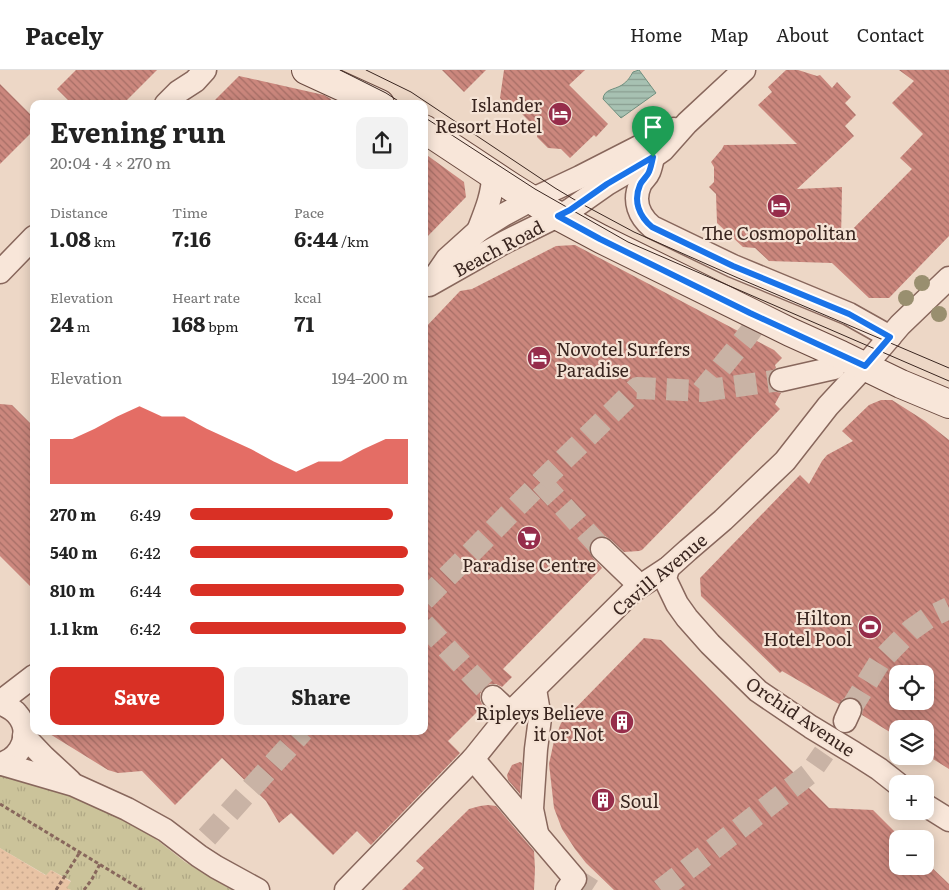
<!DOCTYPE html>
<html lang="en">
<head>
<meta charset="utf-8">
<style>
	:root { --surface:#fff; --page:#f2f2f2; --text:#222; --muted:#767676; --line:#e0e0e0; --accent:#d93025 }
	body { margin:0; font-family:Literata,serif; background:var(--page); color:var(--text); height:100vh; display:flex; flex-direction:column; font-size:19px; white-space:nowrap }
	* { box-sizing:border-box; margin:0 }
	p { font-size:16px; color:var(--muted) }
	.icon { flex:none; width:28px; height:28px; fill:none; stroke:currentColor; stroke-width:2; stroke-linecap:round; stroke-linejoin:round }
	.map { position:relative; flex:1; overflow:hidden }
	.side { position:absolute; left:30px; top:30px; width:398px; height:635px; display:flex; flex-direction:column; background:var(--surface); border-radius:10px; box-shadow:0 2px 12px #0003 }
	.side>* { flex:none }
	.buttons { position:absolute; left:889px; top:595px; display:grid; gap:10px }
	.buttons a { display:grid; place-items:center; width:45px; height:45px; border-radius:10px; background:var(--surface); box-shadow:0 2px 12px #0003; font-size:25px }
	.pin { position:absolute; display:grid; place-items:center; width:42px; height:42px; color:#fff; margin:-51px -21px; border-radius:50% 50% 50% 0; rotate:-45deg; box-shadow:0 0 5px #0007 }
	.pin .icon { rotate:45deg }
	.round { display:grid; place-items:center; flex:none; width:52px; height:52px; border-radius:10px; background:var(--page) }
	.headline { display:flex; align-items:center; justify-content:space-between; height:85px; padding:0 20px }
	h1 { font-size:28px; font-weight:700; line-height:38px }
	.stats { display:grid; grid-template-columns:repeat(3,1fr); gap:8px; height:85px; padding:5px 20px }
	.stats div { display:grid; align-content:center }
	.stats b { font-size:21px; font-weight:700 }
	.stats small { font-size:14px; font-weight:400 }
	.stats p { font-size:14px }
	.chart { height:140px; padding:10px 20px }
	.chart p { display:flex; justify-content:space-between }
	.chart svg { width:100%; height:90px; margin-top:5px; fill:var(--accent); opacity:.7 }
	.cta { display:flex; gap:10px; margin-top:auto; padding:10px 20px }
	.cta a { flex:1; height:58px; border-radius:10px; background:var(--accent); color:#fff; font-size:20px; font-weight:700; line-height:58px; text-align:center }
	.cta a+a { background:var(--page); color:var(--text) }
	ul { padding:0 20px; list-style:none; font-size:16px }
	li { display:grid; grid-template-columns:80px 60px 1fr; align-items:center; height:38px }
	li i { height:12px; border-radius:6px; background:var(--accent) }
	header { display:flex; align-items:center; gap:30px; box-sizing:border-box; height:70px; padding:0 25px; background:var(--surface); border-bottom:1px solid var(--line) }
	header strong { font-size:24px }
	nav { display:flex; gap:28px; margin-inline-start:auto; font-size:18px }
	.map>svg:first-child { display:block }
</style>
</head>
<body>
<header>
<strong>Pacely</strong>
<nav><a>Home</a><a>Map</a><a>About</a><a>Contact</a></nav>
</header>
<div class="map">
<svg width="949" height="820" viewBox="0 0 949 820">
	<defs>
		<pattern id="sand-dots" width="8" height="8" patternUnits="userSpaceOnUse" patternTransform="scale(1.25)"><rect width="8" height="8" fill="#e8c3a4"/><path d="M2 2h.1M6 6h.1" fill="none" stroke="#c8a78d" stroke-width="1.8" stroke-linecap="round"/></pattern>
		<pattern id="park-tufts" width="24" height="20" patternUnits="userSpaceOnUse" patternTransform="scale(1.25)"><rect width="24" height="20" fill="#cbc39a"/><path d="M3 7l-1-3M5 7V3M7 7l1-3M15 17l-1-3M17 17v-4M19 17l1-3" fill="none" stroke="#afa784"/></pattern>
		<pattern id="water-rules" width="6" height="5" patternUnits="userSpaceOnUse" patternTransform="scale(1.25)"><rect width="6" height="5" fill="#a7c1b2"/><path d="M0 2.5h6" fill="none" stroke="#899d90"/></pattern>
		<pattern id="building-back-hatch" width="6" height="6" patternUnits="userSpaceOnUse" patternTransform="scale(1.25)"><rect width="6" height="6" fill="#cb877d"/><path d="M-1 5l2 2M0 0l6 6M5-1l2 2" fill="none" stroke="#a66e66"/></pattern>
	</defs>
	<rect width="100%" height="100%" fill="#edd7c6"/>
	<path fill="url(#sand-dots)" d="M0,778L45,805L51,800L71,812L68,818L71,820H0Z"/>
	<path fill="url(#park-tufts)" d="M0,705L25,706L138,755L185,792L232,820H71L67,818L71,811L51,800L46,805L0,778Z"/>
	<path fill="url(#water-rules)" stroke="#6e8f7e" d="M639,0L656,23L621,48L603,29C604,19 614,20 622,15C628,11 630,7 633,2Z"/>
	<g fill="url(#building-back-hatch)" fill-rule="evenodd">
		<path d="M76,0H157L123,34H72L57,19Z"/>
		<path d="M442,0H486L464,22Z"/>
		<path d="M504,0H585L569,15L608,54L596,67L594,65L570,88L561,79L548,78L537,67V59L512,34L506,35L500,28Z"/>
		<path d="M786,0H798L817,6L820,5L832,18L837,12L851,27L845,33L856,45L845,56L854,66L797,119L842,117L841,171L912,99L900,88L923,64L892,33L914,11L899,0H949V166L889,228H869L832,193L769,191L755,178L743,177L717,153L716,124L709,117L714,112V97L711,92L722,79L724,75L797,74L758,35L772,22L768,17Z"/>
		<path d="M239,6L324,25L331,29V34H211Z"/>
		<path d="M0,14L34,48V60L0,94Z"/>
		<path d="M424,83L464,112L466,127L424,170Z"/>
		<path d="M575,175L774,280L782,288L775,295L776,298L772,301L769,306L768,312L772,319L777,322L781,323L775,334L780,339L642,480L639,481L624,482L611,470L605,466L598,467L592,470L589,476L590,483L593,488L602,498L503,599L512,607L502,617L496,614H490L483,618L480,624V630L483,636L448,671L460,683L371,775L357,761L333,785L291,743L279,753L266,731L222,688L175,735L142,701L118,703L108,700L45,661H424V259L460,221L472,219L556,176Z"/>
		<path d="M881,330H892L925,351L949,370V699L925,684V659H898V667L862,645L863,638L861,633L856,628L848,627L843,629L839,634L782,601L780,603L701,526L700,508L800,405L809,414L822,391L827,385L853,371L842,361L869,335ZM898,604H925V631H898Z"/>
		<path d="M0,334L12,335L34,357V520L0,486Z"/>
		<path d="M644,568L661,570L829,738L873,740L902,769H898V796H925V791L949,814V820H614L586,793L575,779L562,759L554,738L549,694L554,671L561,653Z"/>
		<path d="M520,692L522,693L520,724L508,710L507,705L512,695Z"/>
		<path d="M488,735L496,736L534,781L535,799L534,820H402L424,798L416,791L464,744L469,739L480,736Z"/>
	</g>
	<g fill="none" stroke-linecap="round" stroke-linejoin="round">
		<g stroke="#c9b3a5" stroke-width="22" stroke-dasharray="22 11" stroke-linecap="butt">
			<path d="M702,321L781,310"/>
			<path d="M541,412L602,479"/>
			<path d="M424,530L541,412L637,318L702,321L747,266L753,258"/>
			<path d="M424,554L493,627"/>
			<path d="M850,640L879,593L892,579L911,560L928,548L949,538"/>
			<path d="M207,767L303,661"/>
			<path d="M575,809L592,820"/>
			<path d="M661,820L810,703L824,683"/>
		</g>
		<g stroke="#88675c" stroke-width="25">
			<g id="street">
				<path d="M166,34L178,22L195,11L205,0"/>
				<path d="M653,87C652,92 651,97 649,102C647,107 642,110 640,115C633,131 639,146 652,157L733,196L849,244L890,267"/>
				<path d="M478,161C485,143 493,125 493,105"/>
				<path d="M0,202L34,167"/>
				<path d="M434,208L447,189L478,161L505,144L531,130L580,107L674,59"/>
				<path d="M429,215L505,172L570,140L607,114L653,87L663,80L687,53L744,0"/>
				<path d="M781,310L834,298"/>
				<path d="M602,479L633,509"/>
				<path d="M668,498L665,509L677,534L687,548L710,574L758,621L811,657L854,683L879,699L898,714"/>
				<path d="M535,619L540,648L536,679L532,739L537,763"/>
				<path d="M493,627L510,643"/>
				<path d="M0,632L34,606"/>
				<path d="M0,633C6,636 12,638 17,644C33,662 22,688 0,694"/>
				<path d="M845,651L850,640"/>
				<path d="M24,666L44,687L70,711"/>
				<path d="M473,689L575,809L567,820"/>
				<path d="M2,694L74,715L127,739L165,760L199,786L216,797L258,820"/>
				<path d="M925,735L949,750"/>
				<path d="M346,820L473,689L510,643L633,521L668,498L688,480L723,450L785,391L828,336L865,296L900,255L949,208"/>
			</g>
		</g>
		<g stroke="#6a493f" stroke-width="30">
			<g id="secondary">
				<path d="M306,0L380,34"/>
				<path d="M424,59L513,118L558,146L601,169L790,262L841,285L901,314L949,334"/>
			</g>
		</g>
		<g stroke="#88675c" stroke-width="3" stroke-dasharray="4 2.5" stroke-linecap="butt">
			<path d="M0,734L142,820"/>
			<path d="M56,820L80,782"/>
			<path d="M84,820L92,809L100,794"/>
		</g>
		<use href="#street" stroke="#f8e6d9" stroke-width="22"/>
		<use href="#secondary" stroke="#f8e6d9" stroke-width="28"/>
		<g stroke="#39251f" stroke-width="1">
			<path d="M340,0L386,23L403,34"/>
			<path d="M366,0L411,22L555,118L580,133L634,162L738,208L949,298"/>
			<path d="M424,47L535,119L628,172L949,311"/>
		</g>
	</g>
	<g fill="#998f6f">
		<circle cx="922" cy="213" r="8"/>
		<circle cx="906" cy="228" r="8"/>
		<circle cx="939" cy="244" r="8"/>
	</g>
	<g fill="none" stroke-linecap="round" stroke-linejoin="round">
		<g stroke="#fff" stroke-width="10">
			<path id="route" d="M653,87C652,92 651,97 649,102C647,107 642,110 640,115C633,131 639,146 652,157L733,196L849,244L890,267L865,296L750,243L600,169L558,146L570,140L607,114Z"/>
		</g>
		<use href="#route" stroke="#1a73e8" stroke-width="6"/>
	</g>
	<defs>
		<g id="hotel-disc" transform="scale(1.25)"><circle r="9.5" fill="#962d4b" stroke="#f5e3d5"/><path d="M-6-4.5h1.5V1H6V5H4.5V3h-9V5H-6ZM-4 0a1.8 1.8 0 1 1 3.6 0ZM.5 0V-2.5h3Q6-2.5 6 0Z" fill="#fff"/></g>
		<g id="supermarket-disc" transform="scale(1.25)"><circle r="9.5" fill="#962d4b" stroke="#f5e3d5"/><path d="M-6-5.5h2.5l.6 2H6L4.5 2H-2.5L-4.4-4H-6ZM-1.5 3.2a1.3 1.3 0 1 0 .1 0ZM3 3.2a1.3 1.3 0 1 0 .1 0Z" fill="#fff"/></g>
		<g id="stadium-disc" transform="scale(1.25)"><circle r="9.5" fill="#962d4b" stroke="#f5e3d5"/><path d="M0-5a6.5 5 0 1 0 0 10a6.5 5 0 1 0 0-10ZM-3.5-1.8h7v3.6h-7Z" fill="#fff"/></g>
		<g id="building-disc" transform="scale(1.25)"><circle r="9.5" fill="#962d4b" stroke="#f5e3d5"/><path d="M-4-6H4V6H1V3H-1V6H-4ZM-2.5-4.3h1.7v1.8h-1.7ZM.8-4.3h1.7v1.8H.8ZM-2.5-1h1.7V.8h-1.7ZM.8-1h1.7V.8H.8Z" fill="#fff"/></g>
	</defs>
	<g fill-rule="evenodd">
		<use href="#hotel-disc" x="560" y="44"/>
		<use href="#hotel-disc" x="779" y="136"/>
		<use href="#hotel-disc" x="539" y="288"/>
		<use href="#supermarket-disc" x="529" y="468"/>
		<use href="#stadium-disc" x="870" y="557"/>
		<use href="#building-disc" x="622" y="652"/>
		<use href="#building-disc" x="603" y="730"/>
	</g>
	<g text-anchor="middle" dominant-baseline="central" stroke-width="4.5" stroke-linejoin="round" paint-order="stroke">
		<g font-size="18" fill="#39251f" stroke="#f5e3d5" text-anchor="end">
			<text x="542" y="34">Islander<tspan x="542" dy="21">Resort Hotel</tspan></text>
			<text x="779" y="162" text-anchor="middle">The Cosmopolitan</text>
			<text x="556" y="278" text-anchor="start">Novotel Surfers<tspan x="556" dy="21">Paradise</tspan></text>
			<text x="529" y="494" text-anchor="middle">Paradise Centre</text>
			<text x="852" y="547">Hilton<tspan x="852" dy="21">Hotel Pool</tspan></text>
			<text x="604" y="642">Ripleys Believe<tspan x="604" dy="21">it or Not</tspan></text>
			<text x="620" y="730" text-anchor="start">Soul</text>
		</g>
		<g font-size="18" fill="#39251f" stroke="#f5e3d5">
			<text transform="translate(498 178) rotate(-28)">Beach Road</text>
			<text transform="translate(659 504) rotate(-40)">Cavill Avenue</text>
			<text transform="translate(801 646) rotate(34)">Orchid Avenue</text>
		</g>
	</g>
</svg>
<div class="buttons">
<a><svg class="icon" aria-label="locate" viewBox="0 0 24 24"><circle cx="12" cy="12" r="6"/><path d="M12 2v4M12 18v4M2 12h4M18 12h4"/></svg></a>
<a><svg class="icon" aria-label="layers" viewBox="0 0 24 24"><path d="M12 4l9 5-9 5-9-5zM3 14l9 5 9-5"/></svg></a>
<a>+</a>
<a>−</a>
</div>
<div class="pin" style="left:653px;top:87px;background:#1e9e55"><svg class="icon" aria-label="arrive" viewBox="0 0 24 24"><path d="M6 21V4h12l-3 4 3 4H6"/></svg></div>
<section class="side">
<div class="headline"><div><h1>Evening run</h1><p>20:04 · 4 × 270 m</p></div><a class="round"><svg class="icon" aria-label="share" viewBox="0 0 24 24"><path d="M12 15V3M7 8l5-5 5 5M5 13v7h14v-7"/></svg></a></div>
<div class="stats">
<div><p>Distance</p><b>1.08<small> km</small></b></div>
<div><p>Time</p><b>7:16</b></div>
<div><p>Pace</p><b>6:44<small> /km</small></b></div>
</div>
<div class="stats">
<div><p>Elevation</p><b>24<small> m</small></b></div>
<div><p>Heart rate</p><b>168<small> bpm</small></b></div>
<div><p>kcal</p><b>71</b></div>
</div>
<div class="chart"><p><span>Elevation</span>194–200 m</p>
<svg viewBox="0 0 160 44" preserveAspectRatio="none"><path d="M0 44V22L10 22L20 17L30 11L40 6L50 11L60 11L70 17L80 22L90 27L100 33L110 38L120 33L130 33L140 27L150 22L160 22V44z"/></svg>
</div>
<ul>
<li><b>270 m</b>6:49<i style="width:93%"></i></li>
<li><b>540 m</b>6:42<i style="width:100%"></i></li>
<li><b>810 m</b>6:44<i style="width:98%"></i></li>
<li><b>1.1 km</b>6:42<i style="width:99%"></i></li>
</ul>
<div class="cta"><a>Save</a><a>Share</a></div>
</section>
</div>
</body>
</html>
